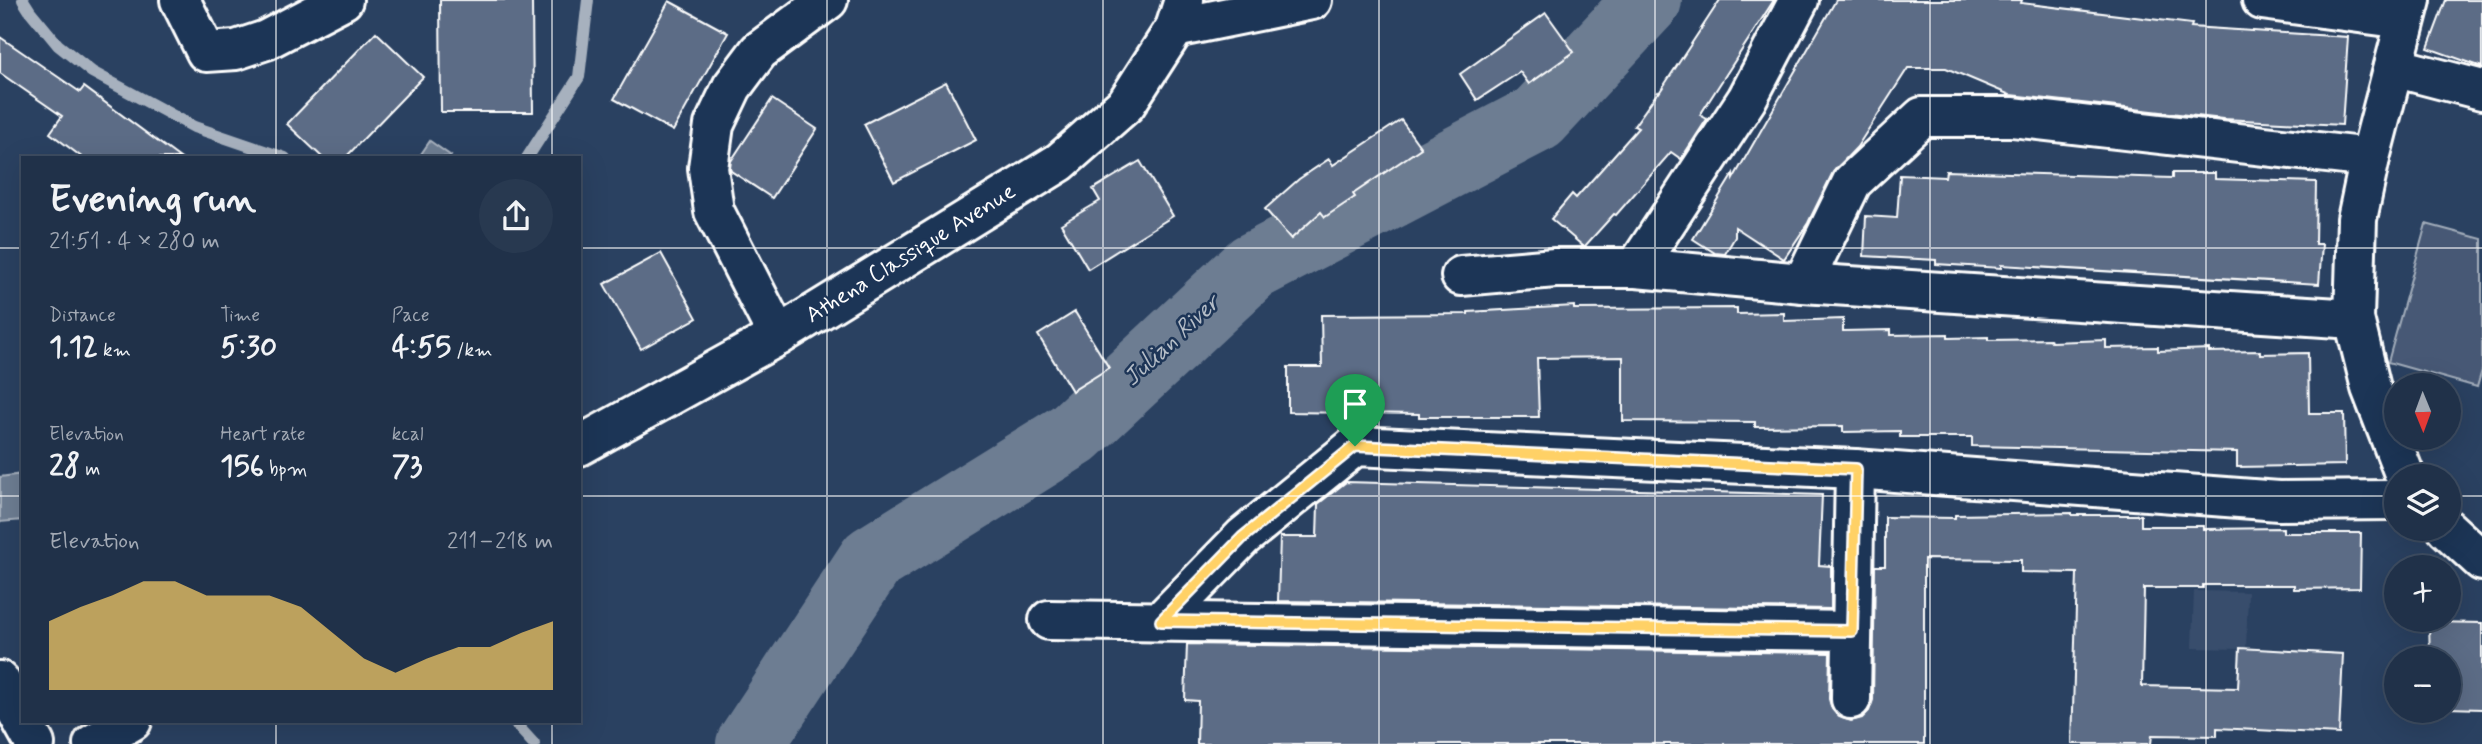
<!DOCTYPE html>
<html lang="en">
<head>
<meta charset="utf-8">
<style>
	:root { --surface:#203149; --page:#283950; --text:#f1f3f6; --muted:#a2a9b4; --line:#3d4c61; --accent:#ffd166 }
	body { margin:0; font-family:Mynerve,sans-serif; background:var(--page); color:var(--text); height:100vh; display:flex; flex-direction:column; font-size:26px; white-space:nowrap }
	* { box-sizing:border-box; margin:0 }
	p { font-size:23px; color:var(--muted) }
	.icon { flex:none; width:38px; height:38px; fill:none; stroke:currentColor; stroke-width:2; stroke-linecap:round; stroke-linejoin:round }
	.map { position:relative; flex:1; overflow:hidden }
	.details { position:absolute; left:21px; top:156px; width:560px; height:567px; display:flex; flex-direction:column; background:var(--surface); border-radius:0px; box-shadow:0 7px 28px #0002,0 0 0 2px var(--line) }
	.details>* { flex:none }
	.needle { width:46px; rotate:179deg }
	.controls { position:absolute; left:2384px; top:373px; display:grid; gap:14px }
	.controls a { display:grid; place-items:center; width:77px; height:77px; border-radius:50%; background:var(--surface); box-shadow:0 7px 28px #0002,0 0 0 2px var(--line); font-size:35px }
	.pin { position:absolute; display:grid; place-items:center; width:60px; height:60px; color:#fff; margin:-72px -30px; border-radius:50% 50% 50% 0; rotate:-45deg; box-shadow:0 0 7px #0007 }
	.pin .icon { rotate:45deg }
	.round { display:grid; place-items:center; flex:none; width:74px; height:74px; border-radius:37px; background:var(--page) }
	.headline { display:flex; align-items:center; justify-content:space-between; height:119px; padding:0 28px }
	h1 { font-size:38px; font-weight:700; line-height:52px }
	.stats { display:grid; grid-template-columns:repeat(3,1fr); gap:10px; height:119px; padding:7px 28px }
	.stats div { display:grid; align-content:center }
	.stats b { font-size:30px; font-weight:700 }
	.stats small { font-size:19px; font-weight:400 }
	.stats p { font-size:19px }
	.chart { height:196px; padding:14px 28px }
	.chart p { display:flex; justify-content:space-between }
	.chart svg { width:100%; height:126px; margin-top:7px; fill:var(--accent); opacity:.7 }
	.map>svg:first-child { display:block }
</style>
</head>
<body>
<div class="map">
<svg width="2482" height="744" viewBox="0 0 2482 744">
	<rect width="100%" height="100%" fill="#2a4161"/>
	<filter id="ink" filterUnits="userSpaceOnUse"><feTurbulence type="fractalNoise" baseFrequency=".0143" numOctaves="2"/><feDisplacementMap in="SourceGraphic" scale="14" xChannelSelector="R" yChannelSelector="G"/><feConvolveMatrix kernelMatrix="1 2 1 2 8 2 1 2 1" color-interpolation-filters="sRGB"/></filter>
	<g filter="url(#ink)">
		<path fill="#394e6c" d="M2194,591L2248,592L2246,649L2192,648Z"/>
		<path fill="#465975" stroke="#a2acba" stroke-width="2" d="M2426,224L2482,239V370L2477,387L2388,362Z"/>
		<g fill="#6d7d92" stroke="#a7b1be" stroke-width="2">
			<path d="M430,141L451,156L450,157H419Z"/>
			<path d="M23,474V520L0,522V477Z"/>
		</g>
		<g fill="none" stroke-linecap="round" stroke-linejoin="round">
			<g stroke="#a7b1be" stroke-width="12">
				<path d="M23,0L30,11L58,45L92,72L194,127L285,158"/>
				<path d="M527,158L579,77L588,0"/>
				<path d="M513,721L534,744"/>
			</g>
			<path stroke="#6d7d92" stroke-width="68" d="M750,744L872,559L1073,434L1252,267L1538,118L1648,0"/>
		</g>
		<g fill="#5b6c86" stroke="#fff" stroke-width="2">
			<path d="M440,0H532L533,112H441Z"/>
			<path d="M1720,0H1774L1700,115L1707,119L1681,159L1671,152L1616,215L1614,214L1585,246H1583L1551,219L1572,194L1576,198L1638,128L1634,126L1658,92L1659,93Z"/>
			<path d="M1836,0H2022L2021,3L2192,24L2191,27L2348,37L2342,125L2223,119L2010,95L1946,68H1908L1857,147L1833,172L1808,223L1784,259L1735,227V237L1725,254L1715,253L1693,239L1733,174V179Z"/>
			<path d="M2446,0H2482V67L2428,48Z"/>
			<path d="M669,1L728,33L673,131L614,99Z"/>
			<path d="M1546,13L1574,52L1529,84L1520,72L1477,100L1460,74Z"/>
			<path d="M376,32L423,77L345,158H323L287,124Z"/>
			<path d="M0,37L80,92L84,87L180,158H83L50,133L62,116L0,73Z"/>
			<path d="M946,82L976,140L894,182L864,124Z"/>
			<path d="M772,99L817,129L772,198L731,171L730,168L731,161Z"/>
			<path d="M1401,120L1421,148L1353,194L1355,197L1325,217L1321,212L1291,239L1265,209L1299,179L1329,159L1333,165Z"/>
			<path d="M1140,161L1173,216L1088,269L1061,224L1100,201L1093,189Z"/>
			<path d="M1946,171L2172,178V173H2215V179L2316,182L2315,244H2322L2319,284L2001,265V268L1936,264V260L1864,256L1866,216L1897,218L1900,175L1945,177Z"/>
			<path d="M661,253L697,318L641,349L604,284Z"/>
			<path d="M1574,306V309L1737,308V314L1784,313V321L1843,319V331L1891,330V335L1948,334V338L1988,337V340L2050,339L2051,342L2106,340V348L2158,347V351L2209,349V352L2260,351V354L2308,353L2309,413H2344L2345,465L2237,467V452L1972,446V437H1900V431L1843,432V426L1755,427V422L1623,421V357L1537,358L1539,417H1419V414L1288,412V367H1322L1321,315L1468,314V312Z"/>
			<path d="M1075,312L1109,368L1072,391L1038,335Z"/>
			<path d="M1346,482L1822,495L1819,565L1831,566V609L1278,601L1280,537H1317L1318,504Z"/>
			<path d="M2072,513V515H2141V526H2203V529L2283,528V533H2361L2360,588L2294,589V585H2203V588H2144L2142,686L2238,688L2240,648L2343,654L2339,734L2217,728V736L2152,735L2151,744H2072L2077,573L2021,572V560L1924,559V744H1197L1198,701L1185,700L1187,644L1830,653L1829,699L1832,709L1839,717L1851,721L1862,718L1869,711L1873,700L1875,566H1885V517L1955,518V515Z"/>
			<path d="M2429,622L2482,623V709L2448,708V658H2430Z"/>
		</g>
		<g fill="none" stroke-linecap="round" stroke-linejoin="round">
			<g stroke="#fff" stroke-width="44">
				<g id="minor">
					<path d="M180,0L206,52L236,50L266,40L343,0"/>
					<path d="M2262,0L2404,19"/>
					<path d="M1175,28L1312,0"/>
					<path d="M2394,67L2482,90"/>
					<path d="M1636,268L1747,99L1799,0"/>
					<path d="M1461,276L1555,268H1636L1803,283L2354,319"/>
					<path d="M1803,283L1852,182L1922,117H2012L2370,158"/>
					<path d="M778,336L714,211L708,168L714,125L732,87L759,51L828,0"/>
					<path d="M579,446L778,336L1060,162L1126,104L1175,28L1184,0"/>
					<path d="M2405,476L2371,388L2354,319L2357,219L2370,158L2411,0"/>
					<path d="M2446,528L2482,561"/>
					<path d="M1049,620L1852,631"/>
					<path d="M1161,621L1243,537L1355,446L1855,469L2279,501L2396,500"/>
					<path d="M0,681L35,744"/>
					<path d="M1851,699L1855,469"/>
					<path d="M93,744L132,721"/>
				</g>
			</g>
			<use href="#minor" stroke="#1d3557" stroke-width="38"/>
		</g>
	</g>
	<g fill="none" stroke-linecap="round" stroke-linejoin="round" filter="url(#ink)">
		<g stroke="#fff" stroke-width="14">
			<path id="route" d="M1355,446L1856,469L1852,631L1161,621L1243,537Z"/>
		</g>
		<use href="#route" stroke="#ffd166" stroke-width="9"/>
	</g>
	<path fill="none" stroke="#fff" stroke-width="2" stroke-opacity="0.55" d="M276,0V158M552,0V158M827,0V744M1103,0V744M1379,0V744M1655,0V744M1930,0V744M2206,0V744M0,248H23M579,248H2482M0,496H23M579,496H2396M2448,496H2482M276,721V744M552,721V744"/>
	<g text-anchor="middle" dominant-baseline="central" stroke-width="5" stroke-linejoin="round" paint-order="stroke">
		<g font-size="23" fill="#fff" stroke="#1d3557">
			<text transform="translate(911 254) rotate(-32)">Athena Classique Avenue</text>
		</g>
		<g font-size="24" font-style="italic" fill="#b6bec8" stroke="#1d3557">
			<text transform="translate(1172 341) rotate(-43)">Julian River</text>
		</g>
	</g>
</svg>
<div class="controls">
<a><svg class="needle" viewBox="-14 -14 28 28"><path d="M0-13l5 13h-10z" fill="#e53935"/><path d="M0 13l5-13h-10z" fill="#a2a9b4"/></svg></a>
<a><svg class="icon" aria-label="layers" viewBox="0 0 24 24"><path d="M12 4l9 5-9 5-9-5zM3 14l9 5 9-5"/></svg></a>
<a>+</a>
<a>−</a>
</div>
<div class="pin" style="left:1355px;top:446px;background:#1e9e55"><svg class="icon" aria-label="arrive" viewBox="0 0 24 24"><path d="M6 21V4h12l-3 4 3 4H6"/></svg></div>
<section class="details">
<div class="headline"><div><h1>Evening run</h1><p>21:51 · 4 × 280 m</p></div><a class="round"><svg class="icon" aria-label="share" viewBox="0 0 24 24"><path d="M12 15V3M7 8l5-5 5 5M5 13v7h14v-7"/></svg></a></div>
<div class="stats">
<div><p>Distance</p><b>1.12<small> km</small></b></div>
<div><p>Time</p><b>5:30</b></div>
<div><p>Pace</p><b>4:55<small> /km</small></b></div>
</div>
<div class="stats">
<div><p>Elevation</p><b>28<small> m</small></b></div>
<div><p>Heart rate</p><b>156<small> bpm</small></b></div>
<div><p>kcal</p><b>73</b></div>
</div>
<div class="chart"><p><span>Elevation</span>211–218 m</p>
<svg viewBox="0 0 160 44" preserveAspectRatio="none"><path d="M0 44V20L10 15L20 11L30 6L40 6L50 11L60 11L70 11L80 15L90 24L100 33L110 38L120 33L130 29L140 29L150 24L160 20V44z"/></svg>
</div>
</section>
</div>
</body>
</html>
